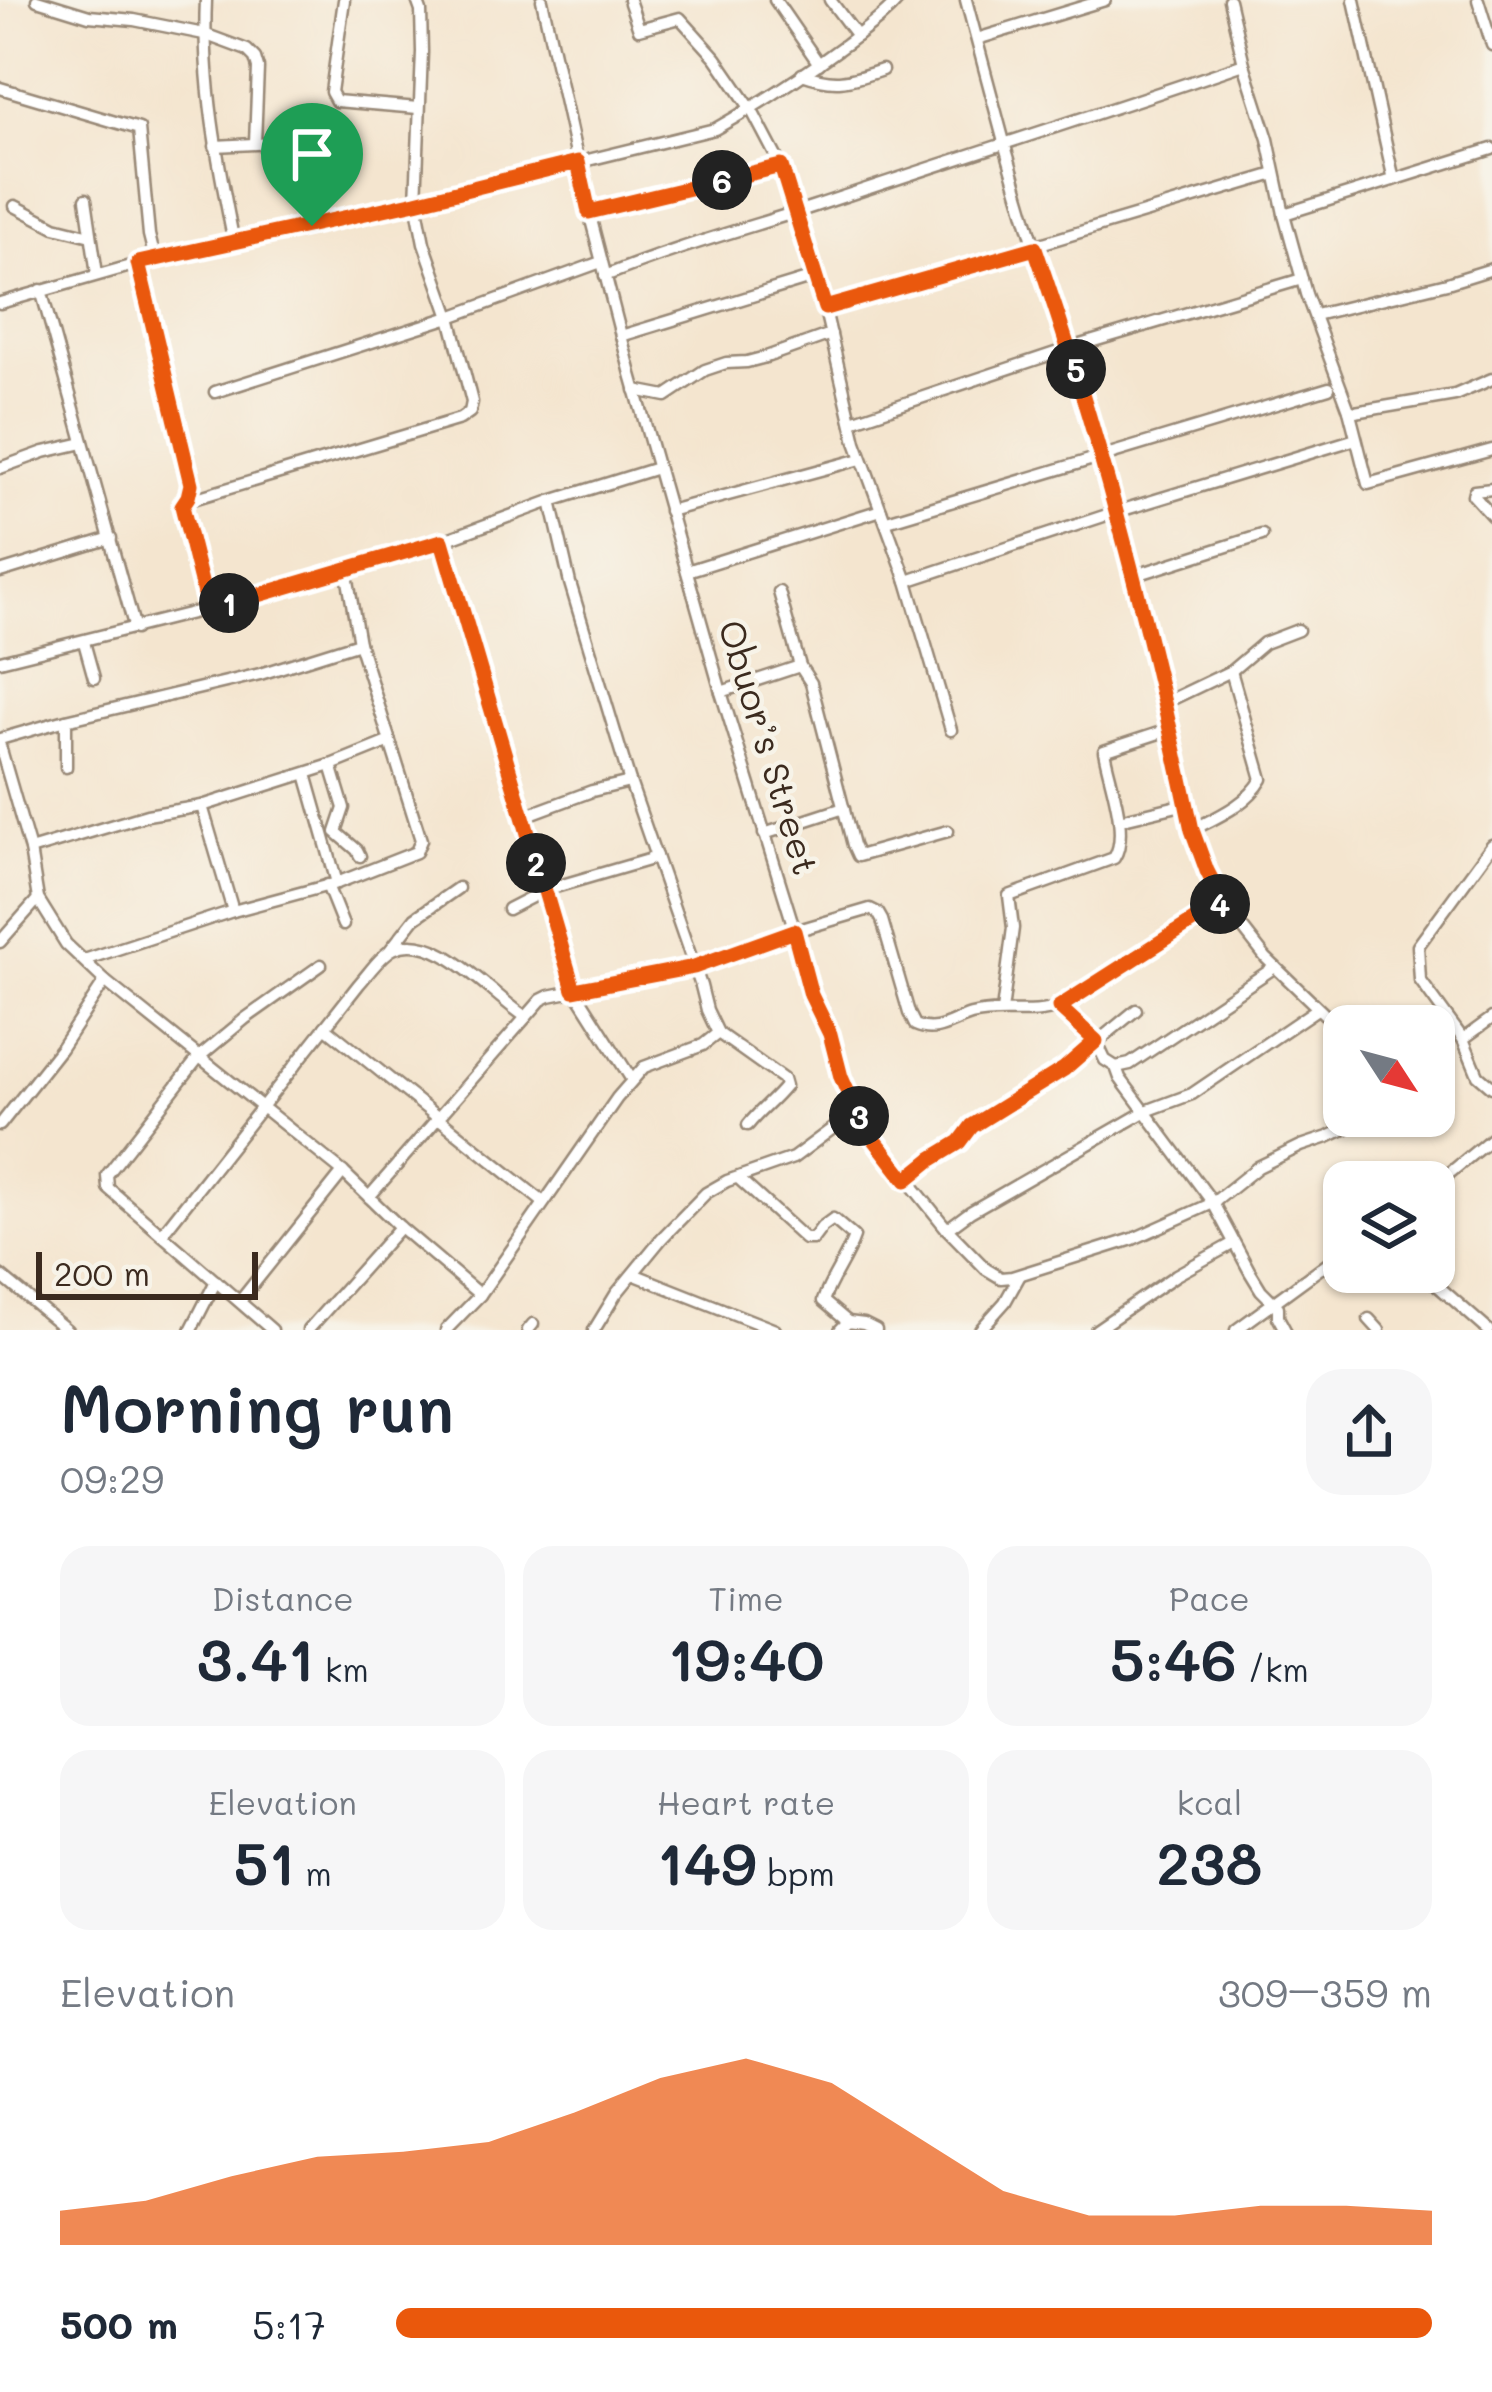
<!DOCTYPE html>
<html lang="en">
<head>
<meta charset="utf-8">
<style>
	:root { --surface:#fff; --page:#f6f6f7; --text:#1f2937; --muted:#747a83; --accent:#ea580c }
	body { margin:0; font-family:Mali,sans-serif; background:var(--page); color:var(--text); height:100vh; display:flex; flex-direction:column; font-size:45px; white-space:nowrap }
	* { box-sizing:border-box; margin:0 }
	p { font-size:39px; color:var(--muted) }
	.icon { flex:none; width:66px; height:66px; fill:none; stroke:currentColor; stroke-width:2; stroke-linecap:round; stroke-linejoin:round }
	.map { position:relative; height:1330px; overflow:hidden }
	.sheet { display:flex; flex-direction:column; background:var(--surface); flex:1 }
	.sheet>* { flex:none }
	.needle { width:78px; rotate:126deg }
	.buttons { position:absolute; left:1323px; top:1005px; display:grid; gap:24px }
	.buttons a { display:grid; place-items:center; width:132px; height:132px; border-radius:24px; background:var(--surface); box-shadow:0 3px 9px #0004; font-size:60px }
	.scale { position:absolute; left:36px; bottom:30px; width:222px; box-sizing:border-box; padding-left:12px; border:6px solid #3b2a1e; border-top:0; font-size:33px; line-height:42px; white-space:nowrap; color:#3b2a1e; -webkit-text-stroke:9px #f7f3e8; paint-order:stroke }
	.pin { position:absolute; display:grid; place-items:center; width:102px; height:102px; color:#fff; margin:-123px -51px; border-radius:50% 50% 50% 0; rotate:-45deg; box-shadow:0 0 12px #0007 }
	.pin .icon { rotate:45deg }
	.km { position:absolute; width:60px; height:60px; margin:-30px; border-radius:50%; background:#222; color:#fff; font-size:33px; line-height:60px; text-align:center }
	.round { display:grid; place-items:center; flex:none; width:126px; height:126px; border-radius:36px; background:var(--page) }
	.summary { display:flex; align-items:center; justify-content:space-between; height:204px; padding:0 60px }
	h1 { font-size:66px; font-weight:600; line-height:90px }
	.figures { display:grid; grid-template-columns:repeat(3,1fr); gap:18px; height:204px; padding:12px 60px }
	.figures div { display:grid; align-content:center; border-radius:30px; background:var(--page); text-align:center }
	.figures b { font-size:60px; font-weight:600 }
	.figures small { font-size:33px; font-weight:400 }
	.figures p { font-size:33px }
	.chart { height:336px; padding:24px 60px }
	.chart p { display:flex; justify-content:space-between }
	.chart svg { width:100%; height:216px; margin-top:12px; fill:var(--accent); opacity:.7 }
	ul { padding:0 60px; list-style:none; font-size:39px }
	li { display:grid; grid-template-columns:192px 144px 1fr; align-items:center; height:90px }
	li i { height:30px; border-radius:15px; background:var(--accent) }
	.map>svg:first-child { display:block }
</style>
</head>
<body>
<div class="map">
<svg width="1492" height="1330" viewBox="0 0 1492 1330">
	<rect width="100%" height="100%" fill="#f7f3e8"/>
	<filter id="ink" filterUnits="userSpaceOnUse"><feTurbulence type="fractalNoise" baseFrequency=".00833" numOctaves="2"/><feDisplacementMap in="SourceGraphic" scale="24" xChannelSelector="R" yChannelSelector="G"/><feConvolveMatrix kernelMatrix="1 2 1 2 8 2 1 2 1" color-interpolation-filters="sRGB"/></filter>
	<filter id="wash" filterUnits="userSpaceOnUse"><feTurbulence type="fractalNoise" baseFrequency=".004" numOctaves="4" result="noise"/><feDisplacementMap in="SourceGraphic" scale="48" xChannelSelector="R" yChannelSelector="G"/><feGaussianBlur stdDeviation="2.7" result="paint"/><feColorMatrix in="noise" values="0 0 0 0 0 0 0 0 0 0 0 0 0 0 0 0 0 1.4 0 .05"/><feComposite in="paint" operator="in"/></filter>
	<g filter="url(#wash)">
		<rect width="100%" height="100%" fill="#f4e5cf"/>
	</g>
	<g filter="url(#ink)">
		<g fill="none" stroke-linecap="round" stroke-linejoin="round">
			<g stroke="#988876" stroke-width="15">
				<g id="minor">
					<path d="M37,0L89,16L134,20L204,34L247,50L255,58L258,68L255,143"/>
					<path d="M206,0C202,82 218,163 234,243"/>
					<path d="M344,0L331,92L336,101L418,108"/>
					<path d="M417,0L421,11L422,52L416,202L424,243L450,317L601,262"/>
					<path d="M542,0L589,212L631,374L721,692L795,931L811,995L830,1033L841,1077L865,1127L947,1229L986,1269L1001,1278L1012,1277L1133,1239L1213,1203L1258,1167L1301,1146L1328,1137L1351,1126L1362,1116"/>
					<path d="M629,0L639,29L680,18L716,58L751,109L781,166L817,276L856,442L907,581L951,730"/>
					<path d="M775,0L819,64"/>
					<path d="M830,0L857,36"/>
					<path d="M966,0L1005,146L1035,248L1070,348L1132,570L1192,830L1207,871L1223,903L1266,958L1344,1033"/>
					<path d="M1229,0L1244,64L1268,139L1284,214L1306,294L1349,410L1368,484L1492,450"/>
					<path d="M1354,0L1394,180"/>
					<path d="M1478,0L1492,45"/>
					<path d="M977,39L1105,0"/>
					<path d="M802,74C836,86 849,81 882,70"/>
					<path d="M0,88L139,129L149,235L155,259"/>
					<path d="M215,146L313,141"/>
					<path d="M86,199L97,274"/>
					<path d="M15,206L55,227L91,236"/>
					<path d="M589,212L781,166"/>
					<path d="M1284,214L1492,149"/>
					<path d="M138,263L191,484L188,497L193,499L460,419L470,412L472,402L450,317L215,392"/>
					<path d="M605,276C673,248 744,229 815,206C958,158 1102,113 1244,64"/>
					<path d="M41,290L135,629"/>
					<path d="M0,303L155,259L416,202L715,129C760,104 804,75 846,44C864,30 883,18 898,0"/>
					<path d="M825,308L1275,174"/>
					<path d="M1315,315L1447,283L1492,269"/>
					<path d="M621,336L817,276"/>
					<path d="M635,390L666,396L705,370L726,363L747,362L766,357L831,334"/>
					<path d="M1349,410L1355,412L1455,395L1492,379"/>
					<path d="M852,421L1070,348L1302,279"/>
					<path d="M0,468L44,452L83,443"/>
					<path d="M1492,489L1474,491L1473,495L1492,516"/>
					<path d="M188,497L181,506L208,609"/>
					<path d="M669,511L861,459"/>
					<path d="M887,521L1329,388"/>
					<path d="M442,541L575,990L632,1080"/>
					<path d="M687,571L881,510"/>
					<path d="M0,572L111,538"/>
					<path d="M1133,576L1262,535"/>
					<path d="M907,581L1116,512L1356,439"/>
					<path d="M779,592L800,666L811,683L853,845L858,856L948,831"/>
					<path d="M84,642L94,678"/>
					<path d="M0,661L208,609L442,541L551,501L657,468"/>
					<path d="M721,692L800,666"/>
					<path d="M1162,704L1231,671L1264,643L1298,630"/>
					<path d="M66,720V767"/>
					<path d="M0,739L66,720L260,674L359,643"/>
					<path d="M0,746L30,850L38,899L66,944L105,981L343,1172L400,1227L480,1295"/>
					<path d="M331,765L344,808L336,832L357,850L360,856"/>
					<path d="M306,774L337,883"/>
					<path d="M202,806L233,911"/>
					<path d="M522,817L592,791L630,782"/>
					<path d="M1119,820L1186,804"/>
					<path d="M1192,830C1217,817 1247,805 1262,779L1231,671"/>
					<path d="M764,834L844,808"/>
					<path d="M1492,845L1418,946L1420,980L1463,1039L1478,1075L1492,1087"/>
					<path d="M30,850L147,815L202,806L331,765L388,742"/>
					<path d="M327,885L343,925"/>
					<path d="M508,909L545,890L648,860L656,856"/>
					<path d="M0,942L38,899"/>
					<path d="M390,950L415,918L458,888"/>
					<path d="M84,960L233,911L337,883L416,852L421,840L359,643L346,569"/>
					<path d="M1059,1007L1096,1041L1105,1060L1116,1067L1130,1064L1275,967"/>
					<path d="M1002,1011L1013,928L1009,896L1114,858C1130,833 1109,780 1104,751L1168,730"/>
					<path d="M325,1027L543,1202"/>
					<path d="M718,1033L783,1079L785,1086C774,1100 759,1111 748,1125"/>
					<path d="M1463,1039L1492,1018"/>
					<path d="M1116,1067L1120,1078L1213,1203L1250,1272L1261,1290L1278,1307V1317L1285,1330"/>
					<path d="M0,1125L61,1048L105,981"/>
					<path d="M738,1178L805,1239H813L822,1227L833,1219L854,1237C846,1260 831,1278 823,1301L848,1322"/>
					<path d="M906,1180L932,1158L960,1142L972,1126L1064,1069L1136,1010"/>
					<path d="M1434,1186L1492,1138"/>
					<path d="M369,1197L541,1000L549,996L694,967L795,931L870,909L878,913L882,920L909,1013L915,1025C937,1035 951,1021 971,1015C1001,1007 1030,1017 1059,1007L1223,903"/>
					<path d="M947,1229L970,1212L1146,1111L1192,1094L1317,1009"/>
					<path d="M162,1234L359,984C369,973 380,956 393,949C437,928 491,995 526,1017"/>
					<path d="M1422,1272L1488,1330"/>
					<path d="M633,1274L775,1330"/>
					<path d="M0,1275L67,1330"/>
					<path d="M240,1301L343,1172"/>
					<path d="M1369,1319L1379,1330"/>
					<path d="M191,1330L216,1281"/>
					<path d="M272,1330L108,1188L107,1175L199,1057L246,1018L321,965"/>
					<path d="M308,1330L400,1227"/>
					<path d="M446,1330L480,1295L617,1098L644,1067L703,1045L718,1033L707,1010L701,986L630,782L570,583L551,501"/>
					<path d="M528,1330L533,1324"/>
					<path d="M594,1330L616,1294L662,1238L706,1193L727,1181L793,1158L856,1111"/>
					<path d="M840,1330L848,1322L864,1324L876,1330"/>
					<path d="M980,1330L1005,1302L1020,1275"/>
					<path d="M1096,1330L1176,1275L1234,1243"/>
					<path d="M1236,1330L1344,1251"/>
				</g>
			</g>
			<use href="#minor" stroke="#fff" stroke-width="10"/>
		</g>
	</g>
	<g fill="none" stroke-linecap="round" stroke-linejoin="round" filter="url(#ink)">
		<g stroke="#fff" stroke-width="24">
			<path id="route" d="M578,162L589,212L781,166L825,308L1035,248C1101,438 1151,634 1192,830L1207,871L1223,902L1059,1007L1096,1041L1064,1069L972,1126L960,1142L932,1159L906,1180L865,1127L856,1111L841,1077L830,1034L811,995L794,931L694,967L574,990L442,541L208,610L182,506L188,497L191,484L138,263L416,202Z"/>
		</g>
		<use href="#route" stroke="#ea580c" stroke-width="15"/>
	</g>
	<g text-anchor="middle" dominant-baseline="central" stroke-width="9" stroke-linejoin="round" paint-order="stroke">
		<g font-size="36" fill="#3b2a1e" stroke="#f7f3e8">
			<text transform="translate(770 747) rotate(73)">Obuor’s Street</text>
		</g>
	</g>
</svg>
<div class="buttons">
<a><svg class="needle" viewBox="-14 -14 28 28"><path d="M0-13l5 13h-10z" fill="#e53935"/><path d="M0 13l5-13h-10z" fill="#747a83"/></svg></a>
<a><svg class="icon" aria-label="layers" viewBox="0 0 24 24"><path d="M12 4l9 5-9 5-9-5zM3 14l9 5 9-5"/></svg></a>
</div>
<div class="scale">200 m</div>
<div class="pin" style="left:312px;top:226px;background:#1e9e55"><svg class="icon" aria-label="arrive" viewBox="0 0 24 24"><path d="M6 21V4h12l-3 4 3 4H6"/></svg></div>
<b class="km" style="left:229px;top:603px">1</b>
<b class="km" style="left:536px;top:863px">2</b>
<b class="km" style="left:859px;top:1116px">3</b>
<b class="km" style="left:1220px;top:904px">4</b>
<b class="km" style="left:1076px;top:369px">5</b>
<b class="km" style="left:722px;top:180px">6</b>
</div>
<section class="sheet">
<div class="summary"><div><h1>Morning run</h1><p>09:29</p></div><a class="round"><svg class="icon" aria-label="share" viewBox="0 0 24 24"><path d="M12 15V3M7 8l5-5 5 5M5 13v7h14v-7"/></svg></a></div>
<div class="figures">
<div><p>Distance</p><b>3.41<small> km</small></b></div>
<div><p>Time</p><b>19:40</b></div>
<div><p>Pace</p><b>5:46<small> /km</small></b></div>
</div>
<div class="figures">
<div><p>Elevation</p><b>51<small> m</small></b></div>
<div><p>Heart rate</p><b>149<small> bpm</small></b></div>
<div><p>kcal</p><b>238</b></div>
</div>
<div class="chart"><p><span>Elevation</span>309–359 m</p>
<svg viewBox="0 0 160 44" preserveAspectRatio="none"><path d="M0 44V37L10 35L20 30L30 26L40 25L50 23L60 17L70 10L80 6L90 11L100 22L110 33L120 38L130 38L140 36L150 36L160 37V44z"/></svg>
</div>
<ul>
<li><b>500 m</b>5:17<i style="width:100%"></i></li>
</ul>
</section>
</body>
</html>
